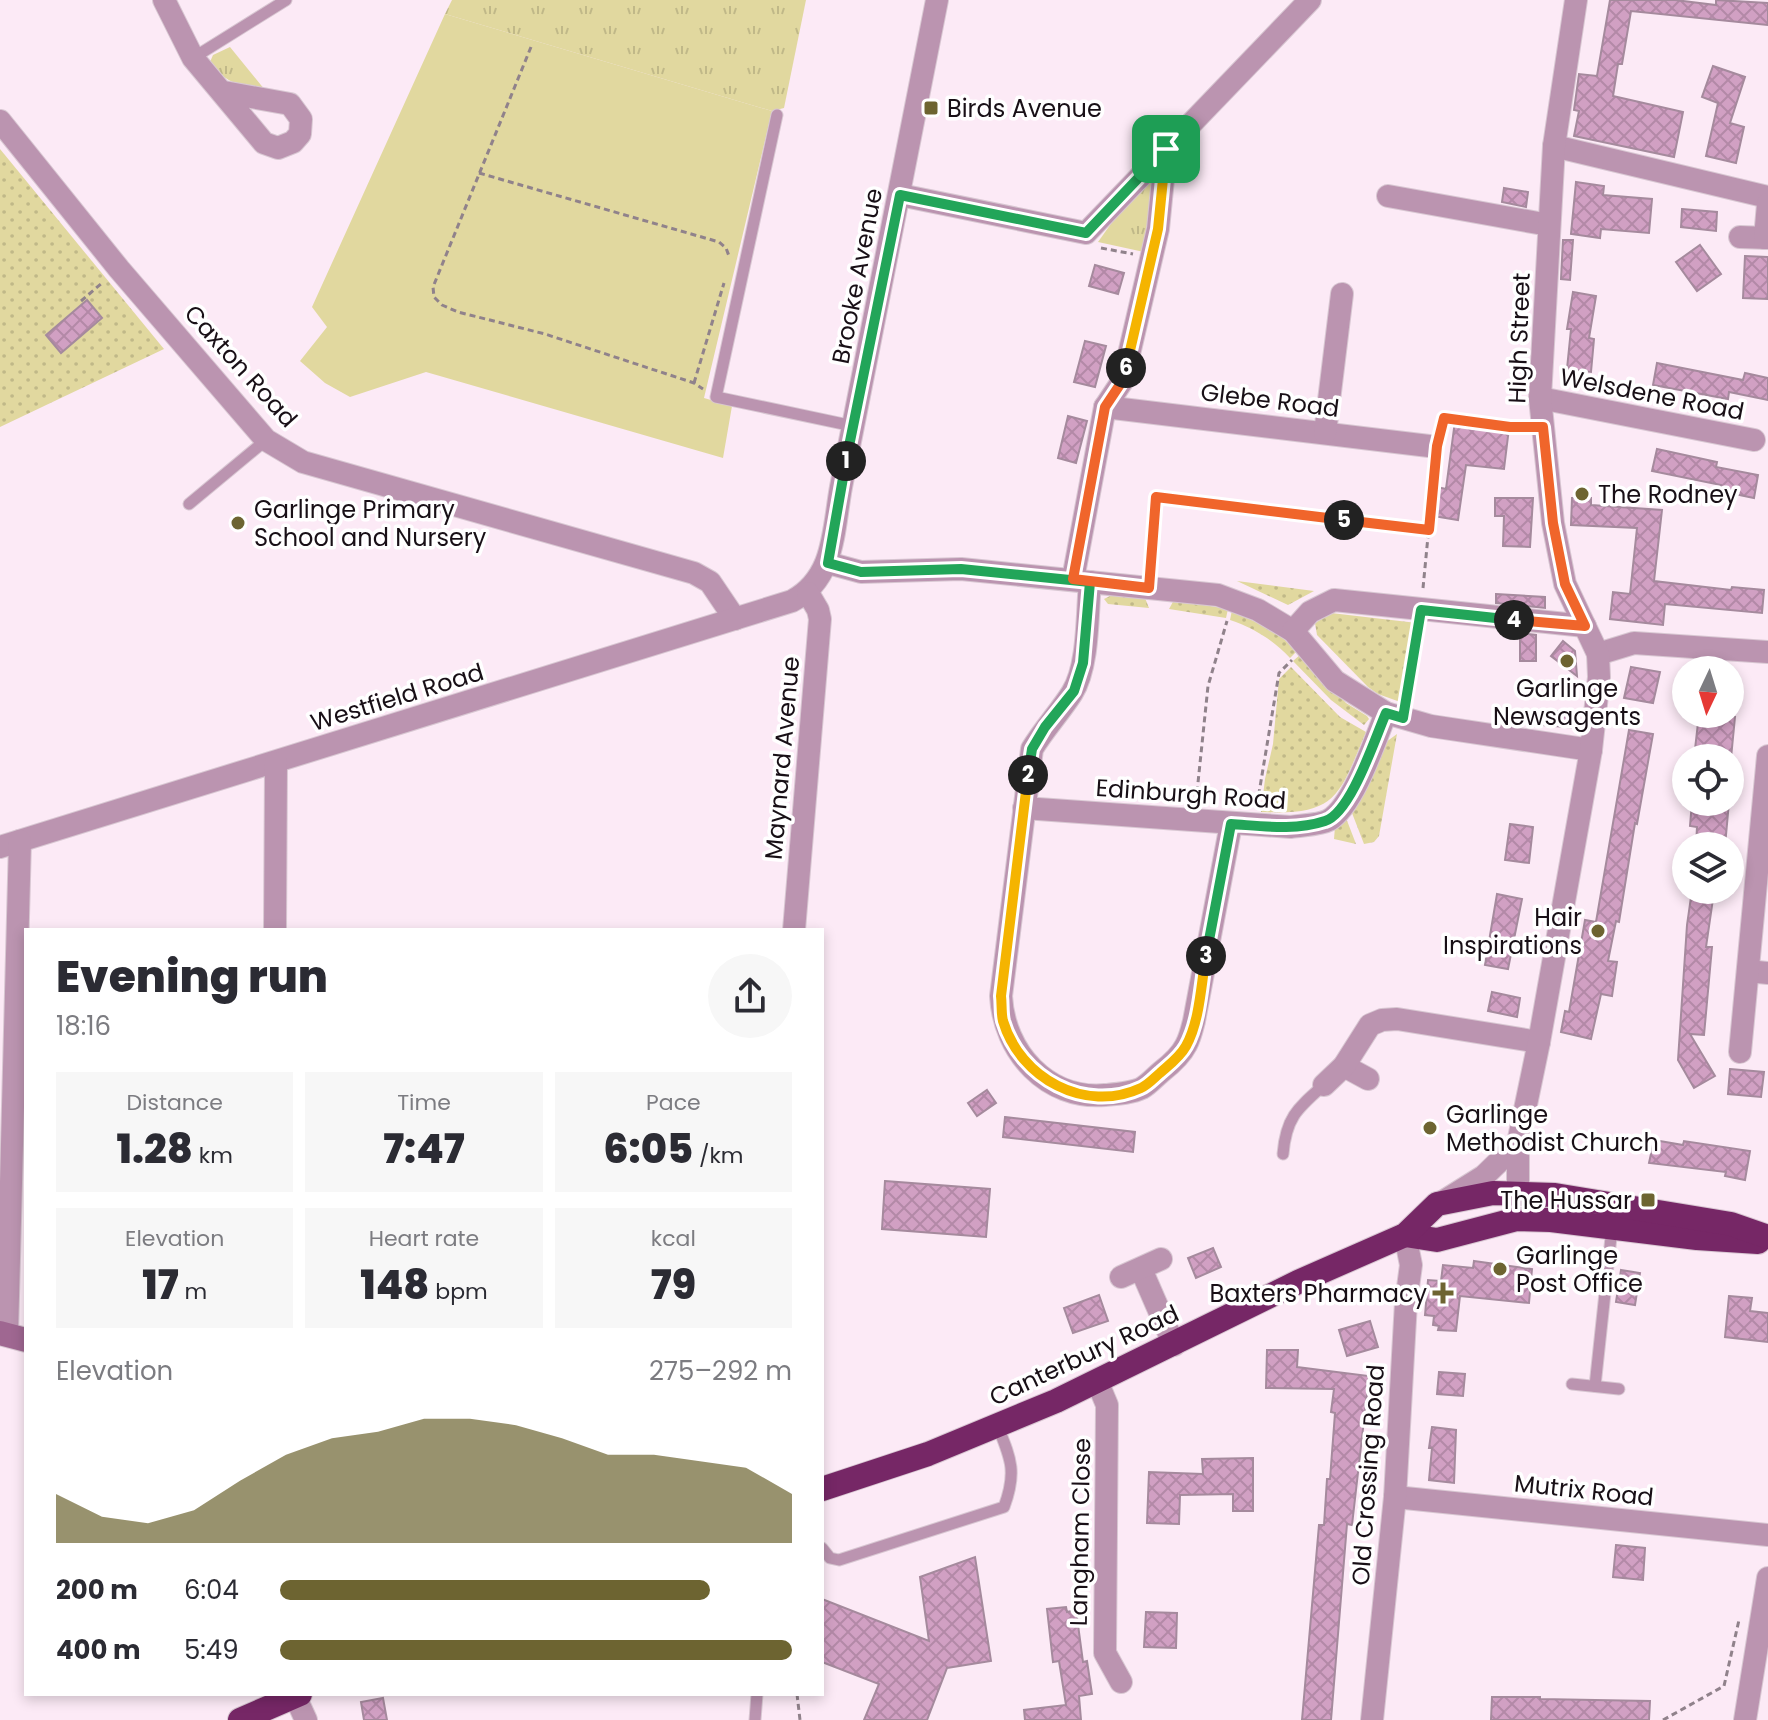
<!DOCTYPE html>
<html lang="en">
<head>
<meta charset="utf-8">
<style>
	:root { --surface:#fff; --page:#f7f7f7; --text:#2b2b33; --muted:#7c7c81; --accent:#6d6431 }
	body { margin:0; font-family:Poppins,sans-serif; background:var(--page); color:var(--text); height:100vh; display:flex; flex-direction:column; font-size:30px; white-space:nowrap }
	* { box-sizing:border-box; margin:0 }
	p { font-size:26px; color:var(--muted) }
	.icon { flex:none; width:44px; height:44px; fill:none; stroke:currentColor; stroke-width:2; stroke-linecap:round; stroke-linejoin:round }
	.map { position:relative; flex:1; overflow:hidden }
	.drawer { position:absolute; left:24px; top:928px; width:800px; height:768px; display:flex; flex-direction:column; background:var(--surface); border-radius:0px; box-shadow:0 4px 12px #0003 }
	.drawer>* { flex:none }
	.needle { width:52px; rotate:184deg }
	.buttons { position:absolute; left:1672px; top:656px; display:grid; gap:16px }
	.buttons a { display:grid; place-items:center; width:72px; height:72px; border-radius:50%; background:var(--surface); box-shadow:0 4px 12px #0003; font-size:40px }
	.pin { position:absolute; display:grid; place-items:center; width:68px; height:68px; color:#fff; margin:-34px; border-radius:16px; box-shadow:0 4px 12px #0006 }
	.km { position:absolute; width:40px; height:40px; margin:-20px; border-radius:50%; background:#222; color:#fff; font-size:22px; line-height:40px; text-align:center }
	.round { display:grid; place-items:center; flex:none; width:84px; height:84px; border-radius:42px; background:var(--page) }
	.overview { display:flex; align-items:center; justify-content:space-between; height:136px; padding:0 32px }
	h1 { font-size:44px; font-weight:800; line-height:60px }
	.figures { display:grid; grid-template-columns:repeat(3,1fr); gap:12px; height:136px; padding:8px 32px }
	.figures div { display:grid; align-content:center; border-radius:0px; background:var(--page); text-align:center }
	.figures b { font-size:40px; font-weight:800 }
	.figures small { font-size:22px; font-weight:400 }
	.figures p { font-size:22px }
	.chart { height:224px; padding:16px 32px }
	.chart p { display:flex; justify-content:space-between }
	.chart svg { width:100%; height:144px; margin-top:8px; fill:var(--accent); opacity:.7 }
	ul { padding:0 32px; list-style:none; font-size:26px }
	li { display:grid; grid-template-columns:128px 96px 1fr; align-items:center; height:60px }
	li i { height:20px; border-radius:10px; background:var(--accent) }
	.map>svg:first-child { display:block }
</style>
</head>
<body>
<div class="map">
<svg width="1768" height="1720" viewBox="0 0 1768 1720">
	<defs>
		<pattern id="grass-tufts" width="24" height="20" patternUnits="userSpaceOnUse" patternTransform="scale(2)"><rect width="24" height="20" fill="#e1d89f"/><path d="M3 7l-1-3M5 7V3M7 7l1-3M15 17l-1-3M17 17v-4M19 17l1-3" fill="none" stroke="#c0b888"/></pattern>
		<pattern id="park-dots" width="8" height="8" patternUnits="userSpaceOnUse" patternTransform="scale(2)"><rect width="8" height="8" fill="#e1d89f"/><path d="M2 2h.1M6 6h.1" fill="none" stroke="#c0b888" stroke-width="1.8" stroke-linecap="round"/></pattern>
		<pattern id="building-cross-hatch" width="8" height="8" patternUnits="userSpaceOnUse" patternTransform="scale(2)"><rect width="8" height="8" fill="#d1a0c3"/><path d="M0 0l8 8M0 8l8-8" fill="none" stroke="#b389a7"/></pattern>
	</defs>
	<rect width="100%" height="100%" fill="#fceaf6"/>
	<g fill="url(#grass-tufts)">
		<path d="M452,0H806L784,108L772,111L445,14Z"/>
		<path d="M230,47L265,90C239,85 226,84 210,62L213,55Z"/>
		<path d="M1152,178L1144,252L1098,242L1125,204Z"/>
	</g>
	<g fill="url(#park-dots)">
		<path d="M0,149L164,349L0,427Z"/>
		<path d="M1237,581L1314,591L1288,605Z"/>
		<path d="M1112,595L1145,598L1149,608L1108,604L1104,599Z"/>
		<path d="M1174,600L1228,609L1226,618L1169,609Z"/>
		<path d="M1232,610L1277,633L1297,651L1290,658C1273,640 1254,628 1230,620Z"/>
		<path d="M1331,613L1417,623L1403,703L1378,694L1368,687L1317,635L1315,623Z"/>
		<path d="M1301,654L1346,703L1367,716L1369,719L1364,725L1331,700L1293,661Z"/>
		<path d="M1291,667L1340,717L1366,732C1339,796 1337,816 1261,812L1265,779L1273,744L1279,679Z"/>
		<path d="M1397,734L1379,836L1374,842L1364,844L1352,813L1368,787L1386,742Z"/>
		<path d="M1346,818L1356,844L1334,839L1335,827Z"/>
	</g>
	<path fill="#e1d89f" d="M445,14L772,111L704,398L732,406L723,458L426,372L350,397L325,383L300,361L327,327L312,307Z"/>
	<g fill="url(#building-cross-hatch)" stroke="#a58a9d" stroke-width="2">
		<path d="M1610,0H1675L1716,5V0L1768,3V25L1631,11L1622,64H1618L1613,96L1683,112L1674,157L1574,136L1579,111L1574,110L1579,74L1597,76Z"/>
		<path d="M1713,66L1745,77L1730,123L1744,127L1736,163L1706,156L1718,103L1702,97Z"/>
		<path d="M1576,182L1604,186L1603,195L1652,199L1649,233L1601,229L1600,238L1571,234Z"/>
		<path d="M1504,188L1528,192L1526,207L1502,202Z"/>
		<path d="M1682,209L1717,212L1716,231L1681,227Z"/>
		<path d="M1563,240H1573L1570,280L1561,279Z"/>
		<path d="M1700,245L1721,274L1697,291L1676,262Z"/>
		<path d="M1745,256L1768,257V299L1743,298Z"/>
		<path d="M1095,265L1124,273L1118,294L1089,286Z"/>
		<path d="M1573,292L1596,296L1589,338L1594,339L1591,372L1567,369L1571,329H1567Z"/>
		<path d="M87,300L102,318L61,353L46,335Z"/>
		<path d="M1085,341L1106,346L1095,387L1074,382Z"/>
		<path d="M1657,363L1743,380L1745,373L1768,378V400L1729,392L1728,399L1653,385Z"/>
		<path d="M1068,416L1087,421L1076,463L1058,458Z"/>
		<path d="M1455,421L1509,428L1504,469L1466,465L1458,520L1433,516L1437,487L1446,489Z"/>
		<path d="M1657,449L1717,462L1716,467L1758,475L1754,498L1720,491L1721,485L1652,471Z"/>
		<path d="M1495,498H1533L1530,547L1503,546L1504,516H1495Z"/>
		<path d="M1572,498H1591V505L1662,510L1654,581L1731,590L1732,587L1764,590L1762,613L1665,604L1663,625L1610,619L1613,592L1630,594L1637,528L1571,525Z"/>
		<path d="M1496,594L1545,597V608L1496,603Z"/>
		<path d="M1520,633L1536,635V661H1520Z"/>
		<path d="M1563,641L1575,651L1577,676L1551,656Z"/>
		<path d="M1631,667L1660,672L1653,703L1624,698Z"/>
		<path d="M1544,710L1578,713L1577,728L1543,725Z"/>
		<path d="M1699,714L1735,717L1731,758H1694Z"/>
		<path d="M1629,730L1653,734L1637,824L1635,823L1619,922L1616,921L1608,961L1617,962L1612,996L1601,994L1591,1039L1561,1032L1565,1011L1569,1012L1585,920L1596,922Z"/>
		<path d="M1692,802H1729L1725,846H1696L1697,827L1690,826Z"/>
		<path d="M1510,824L1533,827L1529,863L1505,860Z"/>
		<path d="M1692,890L1714,892L1706,947H1712L1704,1035L1690,1034L1715,1076L1694,1088L1678,1060L1687,925Z"/>
		<path d="M1497,894L1522,899L1508,969L1485,965Z"/>
		<path d="M1492,992L1520,998L1517,1017L1488,1011Z"/>
		<path d="M1730,1069L1764,1072L1761,1097L1728,1094Z"/>
		<path d="M987,1090L996,1103L977,1116L968,1103Z"/>
		<path d="M1005,1117L1135,1132L1133,1152L1003,1137Z"/>
		<path d="M1654,1140L1683,1145L1684,1141L1750,1151L1745,1180L1725,1176L1726,1172L1649,1163Z"/>
		<path d="M885,1181L990,1189L986,1237L882,1229Z"/>
		<path d="M1213,1248L1221,1267L1196,1278L1188,1258Z"/>
		<path d="M1474,1261L1532,1269L1529,1303L1460,1296L1456,1331L1438,1330L1439,1326L1433,1325L1434,1316L1425,1315L1428,1280L1441,1281L1443,1265L1473,1268Z"/>
		<path d="M1621,1270L1640,1273L1635,1305L1616,1302Z"/>
		<path d="M1099,1295L1108,1321L1073,1333L1064,1308Z"/>
		<path d="M1729,1296L1752,1298L1750,1311L1768,1313V1342L1725,1337Z"/>
		<path d="M1370,1321L1378,1347L1347,1356L1339,1330Z"/>
		<path d="M1267,1350H1298L1297,1367L1369,1376L1352,1525L1347,1524L1331,1720H1302L1319,1525H1324L1327,1479H1330L1335,1413L1331,1412L1334,1389L1266,1388Z"/>
		<path d="M1439,1372L1465,1374L1463,1396L1437,1394Z"/>
		<path d="M1432,1427L1456,1430L1454,1483L1429,1480L1432,1448H1429Z"/>
		<path d="M1253,1458V1511H1233V1494L1180,1495L1179,1524L1147,1523L1149,1472L1203,1474L1202,1459Z"/>
		<path d="M1616,1545L1645,1548L1643,1580L1613,1577Z"/>
		<path d="M975,1557L991,1661L947,1668L927,1720H864L879,1684L822,1662V1599L929,1641L920,1577Z"/>
		<path d="M1066,1607L1067,1612L1076,1610L1083,1662L1087,1661L1092,1694L1079,1696L1081,1720H1025L1024,1710L1066,1705L1059,1661L1053,1662L1047,1609Z"/>
		<path d="M1146,1612L1177,1613L1176,1648L1144,1647Z"/>
		<path d="M1492,1697H1540V1699L1650,1701L1649,1720H1491Z"/>
		<path d="M383,1698L387,1720H364L361,1702Z"/>
	</g>
	<g fill="none" stroke-linecap="round" stroke-linejoin="round">
		<g stroke="#d8c7d2" stroke-width="13">
			<g id="lane">
				<path d="M193,58L286,0"/>
				<path d="M777,115L716,397L853,426"/>
				<path d="M189,504L266,440"/>
				<path d="M1283,1154C1286,1117 1298,1108 1324,1085"/>
				<path d="M1572,1384L1619,1389"/>
				<path d="M1595,1386L1612,1228"/>
				<path d="M822,1548L830,1558L839,1560L1004,1507C1017,1472 1011,1459 998,1427"/>
				<path d="M755,1720L757,1694"/>
			</g>
		</g>
		<g stroke="#d8c7d2" stroke-width="24">
			<g id="street">
				<path d="M164,0L193,58L264,143L278,148L293,142L300,134L301,119L290,104L224,92"/>
				<path d="M0,121L119,269L266,440L303,462L694,573L710,582L735,619"/>
				<path d="M1554,146L1768,197"/>
				<path d="M900,195L1086,233L1310,0"/>
				<path d="M1388,196L1549,225"/>
				<path d="M1740,237L1768,238"/>
				<path d="M1765,238L1768,204"/>
				<path d="M1540,398L1754,440"/>
				<path d="M1105,407L1429,446"/>
				<path d="M1325,433L1342,294"/>
				<path d="M828,563L861,572L961,569L1218,595L1258,610L1293,631L1335,681L1386,713L1431,726L1591,750"/>
				<path d="M1073,579L1105,407L1123,380L1158,229L1166,149"/>
				<path d="M1090,582C1087,614 1089,666 1072,693C1060,712 1044,729 1032,749L1001,996C1004,1052 1047,1100 1105,1095C1117,1094 1132,1093 1142,1088C1149,1084 1155,1077 1161,1072C1170,1065 1181,1055 1186,1045C1190,1038 1192,1029 1194,1021L1231,824"/>
				<path d="M1293,631L1310,612L1334,600L1585,626"/>
				<path d="M1598,654L1634,643L1768,652"/>
				<path d="M1024,808L1291,827C1302,825 1320,825 1329,820C1354,805 1375,740 1386,713"/>
				<path d="M0,847L792,601C835,578 833,531 841,487L937,0"/>
				<path d="M275,930L276,763"/>
				<path d="M794,930L820,619L818,610L808,593"/>
				<path d="M1748,971L1768,973"/>
				<path d="M1740,1052L1768,756"/>
				<path d="M1344,1066L1368,1079"/>
				<path d="M1324,1085L1344,1066L1370,1025L1382,1020L1397,1019L1539,1042"/>
				<path d="M1444,1201L1484,1176L1518,1143"/>
				<path d="M1518,1212V1143L1539,1042L1591,750L1599,677L1598,654L1565,584L1553,523L1540,398L1554,146L1576,0"/>
				<path d="M1141,1269L1174,1345"/>
				<path d="M1121,1277L1161,1259"/>
				<path d="M7,1334L20,841"/>
				<path d="M1097,1381L1107,1405L1105,1653L1121,1682"/>
				<path d="M1395,1497L1768,1535"/>
				<path d="M295,1696L306,1720"/>
				<path d="M1372,1720L1395,1497L1406,1302L1411,1265L1405,1235"/>
				<path d="M1745,1720L1768,1578"/>
			</g>
		</g>
		<g stroke="#d8c7d2" stroke-width="26">
			<path id="secondary" d="M0,1333L26,1340"/>
		</g>
		<g stroke="#d8c7d2" stroke-width="26">
			<g id="highway">
				<path d="M1405,1235L1437,1240L1517,1219L1551,1220L1697,1238L1758,1242"/>
				<path d="M822,1489L928,1454L1056,1401L1298,1282L1405,1235L1437,1204L1493,1193L1555,1195L1731,1224L1768,1237"/>
				<path d="M240,1720L300,1694"/>
			</g>
		</g>
		<g stroke="#90828b" stroke-width="3" stroke-dasharray="6 4" stroke-linecap="butt">
			<path d="M531,47L433,287L434,297L442,305L458,312L545,334L694,383L703,389"/>
			<path d="M479,173L719,242L726,248L729,256"/>
			<path d="M1101,248L1133,254"/>
			<path d="M81,301L102,283"/>
			<path d="M694,383L724,283"/>
			<path d="M1441,429L1444,418L1524,427"/>
			<path d="M1150,566L1156,497L1429,530"/>
			<path d="M1423,588L1435,464"/>
			<path d="M1406,699L1418,627"/>
			<path d="M1196,802L1208,686L1227,621"/>
			<path d="M1257,805L1279,673L1292,660"/>
			<path d="M797,1694L800,1720"/>
			<path d="M1663,1720L1724,1686L1739,1620"/>
		</g>
		<use href="#lane" stroke="#bb94b0" stroke-width="11"/>
		<use href="#street" stroke="#bb94b0" stroke-width="22"/>
		<use href="#secondary" stroke="#9f6791" stroke-width="24"/>
		<use href="#highway" stroke="#762766" stroke-width="24"/>
	</g>
	<g fill="none" stroke-linecap="round" stroke-linejoin="round">
		<g stroke="#fff" stroke-width="16">
			<path id="split-1" d="M846,461L900,195L1086,233L1166,149"/>
		</g>
		<g stroke="#fff" stroke-width="16">
			<path id="split-2" d="M846,461L828,563L861,572L961,569L1090,582L1083,663L1074,691L1045,727L1032,749L1028,775"/>
		</g>
		<g stroke="#fff" stroke-width="16">
			<path id="split-3" d="M1028,775L1001,996C1002,1004 1001,1013 1003,1021C1020,1078 1085,1114 1141,1088C1148,1085 1154,1078 1160,1073C1169,1065 1180,1057 1186,1046C1200,1021 1201,984 1206,956"/>
		</g>
		<g stroke="#fff" stroke-width="16">
			<path id="split-4" d="M1206,956L1231,824C1262,826 1295,831 1325,821C1351,813 1375,738 1386,713L1403,718L1421,610L1514,620"/>
		</g>
		<g stroke="#fff" stroke-width="16">
			<path id="split-5" d="M1344,520L1429,530L1437,446L1444,418L1510,427H1543L1553,523L1565,584L1585,626L1514,620"/>
		</g>
		<g stroke="#fff" stroke-width="16">
			<path id="split-6" d="M1126,368L1123,380L1105,407L1073,579L1149,588L1156,497L1344,520"/>
		</g>
		<g stroke="#fff" stroke-width="16">
			<path id="split-7" d="M1126,368L1158,229L1166,149"/>
		</g>
		<use href="#split-1" stroke="#22a559" stroke-width="10"/>
		<use href="#split-2" stroke="#22a559" stroke-width="10"/>
		<use href="#split-3" stroke="#f5b400" stroke-width="10"/>
		<use href="#split-4" stroke="#22a559" stroke-width="10"/>
		<use href="#split-5" stroke="#f0652b" stroke-width="10"/>
		<use href="#split-6" stroke="#f0652b" stroke-width="10"/>
		<use href="#split-7" stroke="#f5b400" stroke-width="10"/>
	</g>
	<g fill="#6d6431" stroke="#fff" stroke-width="3">
		<rect x="923" y="100" width="16" height="16" rx="4"/>
		<circle cx="1582" cy="494" r="8"/>
		<circle cx="238" cy="523" r="8"/>
		<circle cx="1567" cy="661" r="8"/>
		<circle cx="1598" cy="931" r="8"/>
		<circle cx="1430" cy="1128" r="8"/>
		<rect x="1640" y="1192" width="16" height="16" rx="4"/>
		<circle cx="1500" cy="1269" r="8"/>
		<path d="M1439 1281h8v8h8v8h-8v8h-8v-8h-8v-8h8z"/>
	</g>
	<g text-anchor="middle" dominant-baseline="central" stroke-width="7" stroke-linejoin="round" paint-order="stroke">
		<g font-size="24" fill="#180f16" stroke="#fff" text-anchor="start">
			<text x="947" y="108">Birds Avenue</text>
			<text x="1598" y="494">The Rodney</text>
			<text x="254" y="509">Garlinge Primary<tspan x="254" dy="28">School and Nursery</tspan></text>
			<text x="1567" y="688" text-anchor="middle">Garlinge<tspan x="1567" dy="28">Newsagents</tspan></text>
			<text x="1582" y="917" text-anchor="end">Hair<tspan x="1582" dy="28">Inspirations</tspan></text>
			<text x="1446" y="1114">Garlinge<tspan x="1446" dy="28">Methodist Church</tspan></text>
			<text x="1632" y="1200" text-anchor="end">The Hussar</text>
			<text x="1516" y="1255">Garlinge<tspan x="1516" dy="28">Post Office</tspan></text>
			<text x="1427" y="1293" text-anchor="end">Baxters Pharmacy</text>
		</g>
		<g font-size="24" fill="#180f16" stroke="#fff">
			<text transform="translate(857 276) rotate(-79)">Brooke Avenue</text>
			<text transform="translate(1519 338) rotate(-88)">High Street</text>
			<text transform="translate(241 366) rotate(48)">Caxton Road</text>
			<text transform="translate(1652 394) rotate(11)">Welsdene Road</text>
			<text transform="translate(1270 400) rotate(7)">Glebe Road</text>
			<text transform="translate(397 697) rotate(-17)">Westfield Road</text>
			<text transform="translate(782 758) rotate(-85)">Maynard Avenue</text>
			<text transform="translate(1191 794) rotate(4)">Edinburgh Road</text>
			<text transform="translate(1084 1355) rotate(-25)">Canterbury Road</text>
			<text transform="translate(1368 1475) rotate(-86)">Old Crossing Road</text>
			<text transform="translate(1584 1490) rotate(6)">Mutrix Road</text>
			<text transform="translate(1080 1532) rotate(-89)">Langham Close</text>
		</g>
	</g>
</svg>
<div class="buttons">
<a><svg class="needle" viewBox="-14 -14 28 28"><path d="M0-13l5 13h-10z" fill="#e53935"/><path d="M0 13l5-13h-10z" fill="#7c7c81"/></svg></a>
<a><svg class="icon" aria-label="locate" viewBox="0 0 24 24"><circle cx="12" cy="12" r="6"/><path d="M12 2v4M12 18v4M2 12h4M18 12h4"/></svg></a>
<a><svg class="icon" aria-label="layers" viewBox="0 0 24 24"><path d="M12 4l9 5-9 5-9-5zM3 14l9 5 9-5"/></svg></a>
</div>
<div class="pin" style="left:1166px;top:149px;background:#1e9e55"><svg class="icon" aria-label="arrive" viewBox="0 0 24 24"><path d="M6 21V4h12l-3 4 3 4H6"/></svg></div>
<b class="km" style="left:846px;top:461px">1</b>
<b class="km" style="left:1028px;top:775px">2</b>
<b class="km" style="left:1206px;top:956px">3</b>
<b class="km" style="left:1514px;top:620px">4</b>
<b class="km" style="left:1344px;top:520px">5</b>
<b class="km" style="left:1126px;top:368px">6</b>
<section class="drawer">
<div class="overview"><div><h1>Evening run</h1><p>18:16</p></div><a class="round"><svg class="icon" aria-label="share" viewBox="0 0 24 24"><path d="M12 15V3M7 8l5-5 5 5M5 13v7h14v-7"/></svg></a></div>
<div class="figures">
<div><p>Distance</p><b>1.28<small> km</small></b></div>
<div><p>Time</p><b>7:47</b></div>
<div><p>Pace</p><b>6:05<small> /km</small></b></div>
</div>
<div class="figures">
<div><p>Elevation</p><b>17<small> m</small></b></div>
<div><p>Heart rate</p><b>148<small> bpm</small></b></div>
<div><p>kcal</p><b>79</b></div>
</div>
<div class="chart"><p><span>Elevation</span>275–292 m</p>
<svg viewBox="0 0 160 44" preserveAspectRatio="none"><path d="M0 44V29L10 36L20 38L30 34L40 25L50 17L60 12L70 10L80 6L90 6L100 8L110 12L120 17L130 17L140 19L150 21L160 29V44z"/></svg>
</div>
<ul>
<li><b>200 m</b>6:04<i style="width:84%"></i></li>
<li><b>400 m</b>5:49<i style="width:100%"></i></li>
</ul>
</section>
</div>
</body>
</html>
